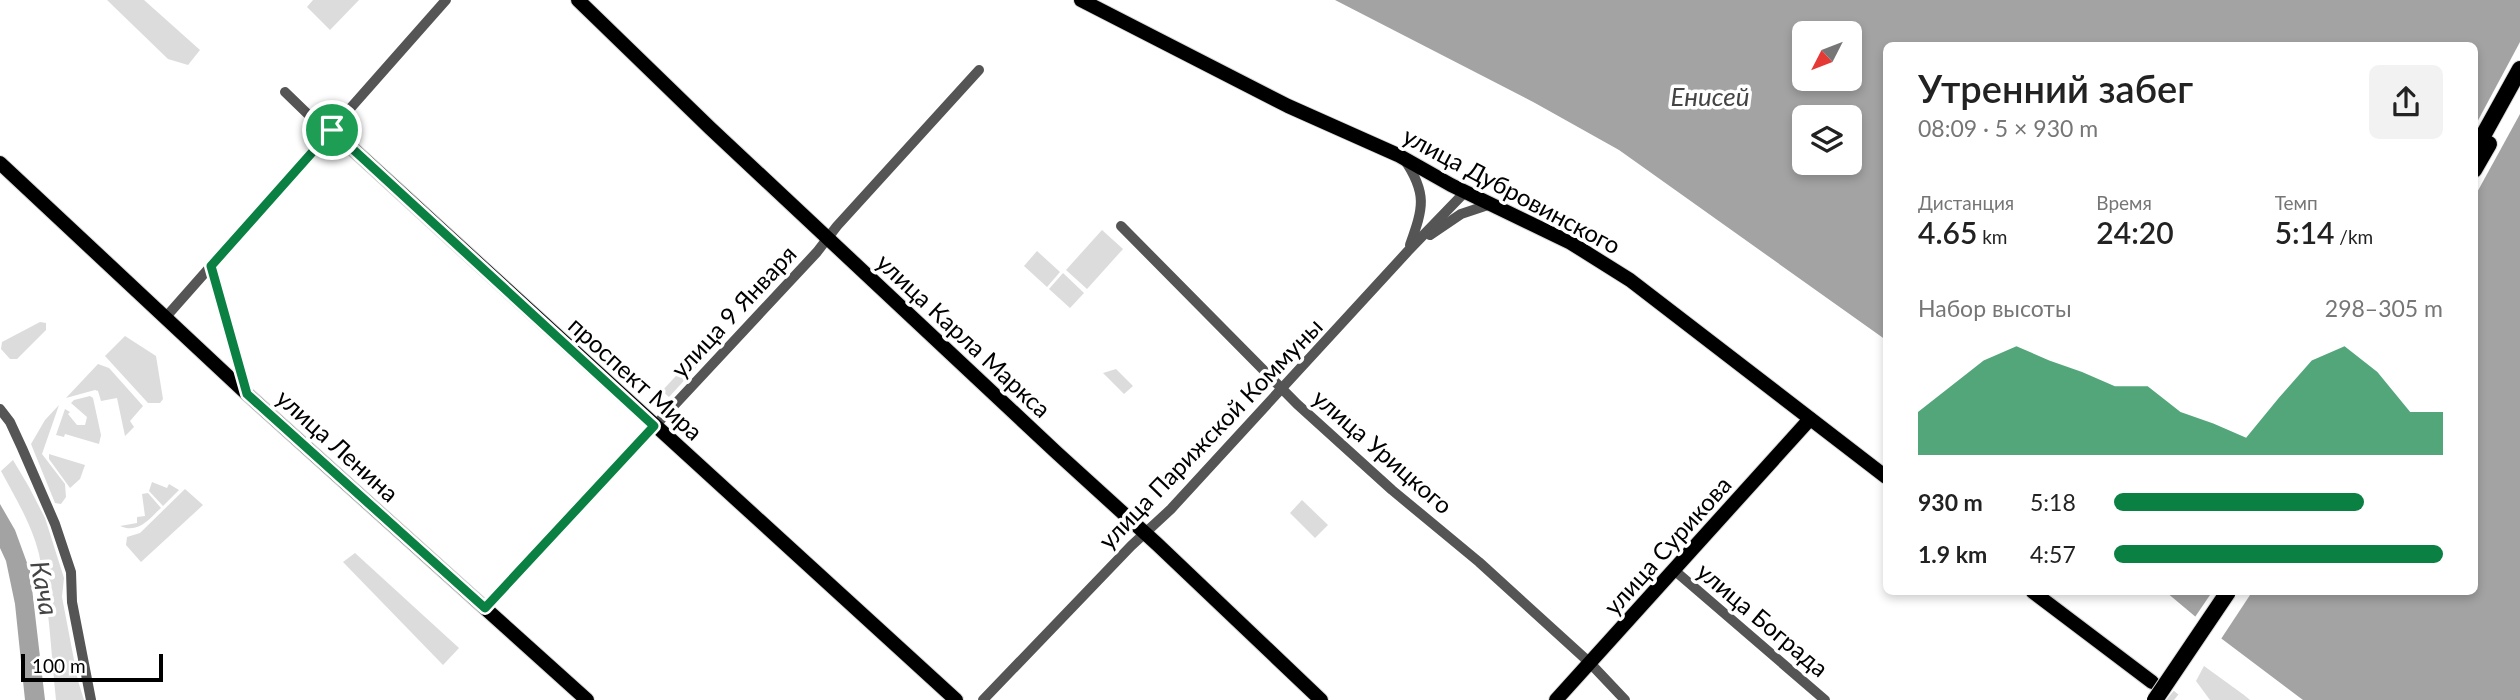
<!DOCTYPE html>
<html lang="ru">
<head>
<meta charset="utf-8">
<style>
	:root { --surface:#fff; --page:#f2f2f2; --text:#222; --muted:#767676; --accent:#0b8043 }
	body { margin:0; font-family:Lato,sans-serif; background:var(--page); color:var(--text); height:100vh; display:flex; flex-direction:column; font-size:26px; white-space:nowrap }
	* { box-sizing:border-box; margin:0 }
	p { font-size:23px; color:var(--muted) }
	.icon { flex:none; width:38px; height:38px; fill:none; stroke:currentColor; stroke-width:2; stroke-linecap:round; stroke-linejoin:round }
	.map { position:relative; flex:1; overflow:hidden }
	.sheet { position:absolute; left:1883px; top:42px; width:595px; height:553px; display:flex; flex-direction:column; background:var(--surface); border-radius:10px; box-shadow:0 4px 10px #0003 }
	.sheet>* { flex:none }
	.needle { width:46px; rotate:228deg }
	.tools { position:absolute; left:1792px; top:21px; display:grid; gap:14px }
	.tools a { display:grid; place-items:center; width:70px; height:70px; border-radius:10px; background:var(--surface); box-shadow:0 4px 10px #0003; font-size:35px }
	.scale { position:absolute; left:21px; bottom:18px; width:142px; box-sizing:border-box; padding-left:7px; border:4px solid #000; border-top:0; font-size:19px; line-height:24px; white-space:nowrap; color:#000; -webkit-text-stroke:5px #fff; paint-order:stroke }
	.pin { position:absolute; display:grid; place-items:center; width:60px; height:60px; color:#fff; margin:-30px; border:4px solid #fff; border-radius:50%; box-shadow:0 2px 7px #0007 }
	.round { display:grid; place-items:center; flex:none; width:74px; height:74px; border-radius:10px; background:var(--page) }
	.summary { display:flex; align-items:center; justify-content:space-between; height:119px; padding:0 35px }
	h1 { font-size:38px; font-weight:600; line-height:52px }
	.figures { display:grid; grid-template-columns:repeat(3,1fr); gap:10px; height:119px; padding:7px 35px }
	.figures div { display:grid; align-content:center }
	.figures b { font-size:30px; font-weight:600 }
	.figures small { font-size:19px; font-weight:400 }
	.figures p { font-size:19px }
	.chart { height:196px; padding:14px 35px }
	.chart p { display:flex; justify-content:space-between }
	.chart svg { width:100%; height:126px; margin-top:7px; fill:var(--accent); opacity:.7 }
	ul { padding:0 35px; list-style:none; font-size:23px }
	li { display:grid; grid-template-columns:112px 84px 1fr; align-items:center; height:52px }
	li i { height:18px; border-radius:9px; background:var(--accent) }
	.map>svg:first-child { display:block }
</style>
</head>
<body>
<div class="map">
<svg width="2520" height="700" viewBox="0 0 2520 700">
	<rect width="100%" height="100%" fill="#fff"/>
	<g fill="#dcdcdc">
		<path d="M107,0H144L200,50L188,65L168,59Z"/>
		<path d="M313,0H359L330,30L307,7Z"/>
		<path d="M1102,230L1123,249L1087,289L1066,270Z"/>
		<path d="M1037,251L1060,272L1047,287L1024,266Z"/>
		<path d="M1063,273L1084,293L1070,308L1049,289Z"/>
		<path d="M40,322L46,323V330L17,359H10L1,349L2,342Z"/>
		<path d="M721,327L727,333L725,336L669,397L662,391Z"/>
		<path d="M125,336L156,356L163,399L160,403H148L105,356Z"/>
		<path d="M98,364L109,368L143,406L130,421L134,427L125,436L117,398L101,401L98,391L95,390L66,398Z"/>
		<path d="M1116,369L1133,386L1124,394L1103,373Z"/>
		<path d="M90,396L93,398L101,435L99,444L65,434L64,437L56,435L65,409L70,412L68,414L77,425H85L87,417L71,403L74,400Z"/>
		<path d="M59,405L42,454L65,484L66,497L61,504L55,503L31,444L45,420Z"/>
		<path d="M49,454L85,465L80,479L70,488L49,459Z"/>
		<path d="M13,460L29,487L45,518L64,578L62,597L78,681L84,700H56C51,652 49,602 39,554C32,525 15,497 1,471Z"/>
		<path d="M152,482L167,488L169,484L179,490L163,506L149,491Z"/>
		<path d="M185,489L203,505L141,562L126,545L127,537L140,533Z"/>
		<path d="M148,493L161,508C148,520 138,534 120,526L137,523V517L145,516L142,494Z"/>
		<path d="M1302,500L1328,525L1315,538L1290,513Z"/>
		<path d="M355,553L459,648L443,665L343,562Z"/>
		<path d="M2204,666L2244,695L2250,700H2210L2196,681Z"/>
	</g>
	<g fill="#a3a3a3" fill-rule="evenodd">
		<path d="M1335,0H2520V700H2303L2222,639L2166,592H2474V46H1886V340L1619,150L1535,103ZM1804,33H1850V79H1804ZM1804,117H1850V163H1804Z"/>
		<path d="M0,504L15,530L30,571L45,700H25L15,604L6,561L0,548Z"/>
	</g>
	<g fill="#fff">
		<path d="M2520,42V114L2475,196V126Z"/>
		<path d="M2212,592H2252L2219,642L2193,620Z"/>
	</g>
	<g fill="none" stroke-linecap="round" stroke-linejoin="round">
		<path stroke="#d9d9d9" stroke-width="14" stroke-dasharray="14 7" stroke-linecap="butt" d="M2153,683L2174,700"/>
		<g stroke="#dbdbdb" stroke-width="16">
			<g id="major">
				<path d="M578,0L710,128L1057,453L1157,544L1321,700"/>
				<path d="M1081,0L1288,106L1398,155L1451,185L1571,243L1630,280L1886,477"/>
				<path d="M332,130L956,700"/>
				<path d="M0,163L247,394L587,700"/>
				<path d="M2033,592L2152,682"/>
				<path d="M1556,700L1810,419"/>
			</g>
		</g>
		<g stroke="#dbdbdb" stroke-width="18">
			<g id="highway">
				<path d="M2474,152L2520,69"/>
				<path d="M2474,170L2489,144"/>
			</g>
		</g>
		<g stroke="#555" stroke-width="10">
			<path d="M285,92L316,122L332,130"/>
			<path d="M1404,159C1428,194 1423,208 1410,245"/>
			<path d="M1121,226L1297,404L1392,490L1479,562L1590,663L1625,700"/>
			<path d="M1430,235L1461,214L1491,204"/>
			<path d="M211,266L247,394"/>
			<path d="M165,318L446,0"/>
			<path d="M0,409L10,422L22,448L55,524L71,572L72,602L91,700"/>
			<path d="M1674,570L1825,700"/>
			<path d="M485,608L817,252L837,226L979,70"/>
			<path d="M983,700L1131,546L1171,509L1408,251L1465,192"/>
		</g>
		<use href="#major" stroke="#000" stroke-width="14"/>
		<use href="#highway" stroke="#000" stroke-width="16"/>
		<g stroke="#dbdbdb" stroke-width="18" stroke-linecap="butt">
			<path id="highway-bridge" d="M2155,700L2228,592"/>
		</g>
		<use href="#highway-bridge" stroke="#000" stroke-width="16"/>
	</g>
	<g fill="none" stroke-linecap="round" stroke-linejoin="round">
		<g stroke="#fff" stroke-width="14">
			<path id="route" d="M332,130L654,426L485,608L247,394L211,266Z"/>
		</g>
		<use href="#route" stroke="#0b8043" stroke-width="9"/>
	</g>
	<g text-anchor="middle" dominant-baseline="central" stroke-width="7" stroke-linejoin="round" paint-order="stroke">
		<g font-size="24" fill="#000" stroke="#fff">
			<text transform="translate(1512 190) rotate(28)">улица Дубровинского</text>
			<text transform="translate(733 311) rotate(-47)">улица 9 Января</text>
			<text transform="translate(964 335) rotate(43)">улица Карла Маркса</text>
			<text transform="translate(636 378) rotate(42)">проспект Мира</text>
			<text transform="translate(1210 433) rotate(-46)">улица Парижской Коммуны</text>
			<text transform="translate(338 445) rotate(42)">улица Ленина</text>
			<text transform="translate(1383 451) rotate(41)">улица Урицкого</text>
			<text transform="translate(1667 545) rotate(-48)">улица Сурикова</text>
			<text transform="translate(1763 619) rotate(40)">улица Бограда</text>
		</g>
		<g font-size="26" font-style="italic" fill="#444" stroke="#fff">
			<text x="1710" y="96">Енисей</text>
			<text transform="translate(45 588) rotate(79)">Кача</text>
		</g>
	</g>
</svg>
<div class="tools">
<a><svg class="needle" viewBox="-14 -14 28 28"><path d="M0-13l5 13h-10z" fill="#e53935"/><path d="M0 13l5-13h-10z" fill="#767676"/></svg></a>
<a><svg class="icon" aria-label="layers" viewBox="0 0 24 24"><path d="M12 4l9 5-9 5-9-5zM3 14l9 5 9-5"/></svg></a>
</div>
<div class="scale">100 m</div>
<div class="pin" style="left:332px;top:130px;background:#1e9e55"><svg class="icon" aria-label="arrive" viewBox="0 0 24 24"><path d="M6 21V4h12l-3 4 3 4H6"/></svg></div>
<section class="sheet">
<div class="summary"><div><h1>Утренний забег</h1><p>08:09 · 5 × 930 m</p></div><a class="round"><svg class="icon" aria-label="share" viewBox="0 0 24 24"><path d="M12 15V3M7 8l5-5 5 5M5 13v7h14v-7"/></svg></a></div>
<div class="figures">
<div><p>Дистанция</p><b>4.65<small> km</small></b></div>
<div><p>Время</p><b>24:20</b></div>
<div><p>Темп</p><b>5:14<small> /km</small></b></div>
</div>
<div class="chart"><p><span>Набор высоты</span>298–305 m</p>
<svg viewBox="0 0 160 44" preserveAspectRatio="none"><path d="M0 44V29L10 20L20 11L30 6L40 11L50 15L60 20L70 20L80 29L90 33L100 38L110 24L120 11L130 6L140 15L150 29L160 29V44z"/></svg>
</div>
<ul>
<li><b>930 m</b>5:18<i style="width:76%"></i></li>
<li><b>1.9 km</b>4:57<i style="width:100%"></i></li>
</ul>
</section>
</div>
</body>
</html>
